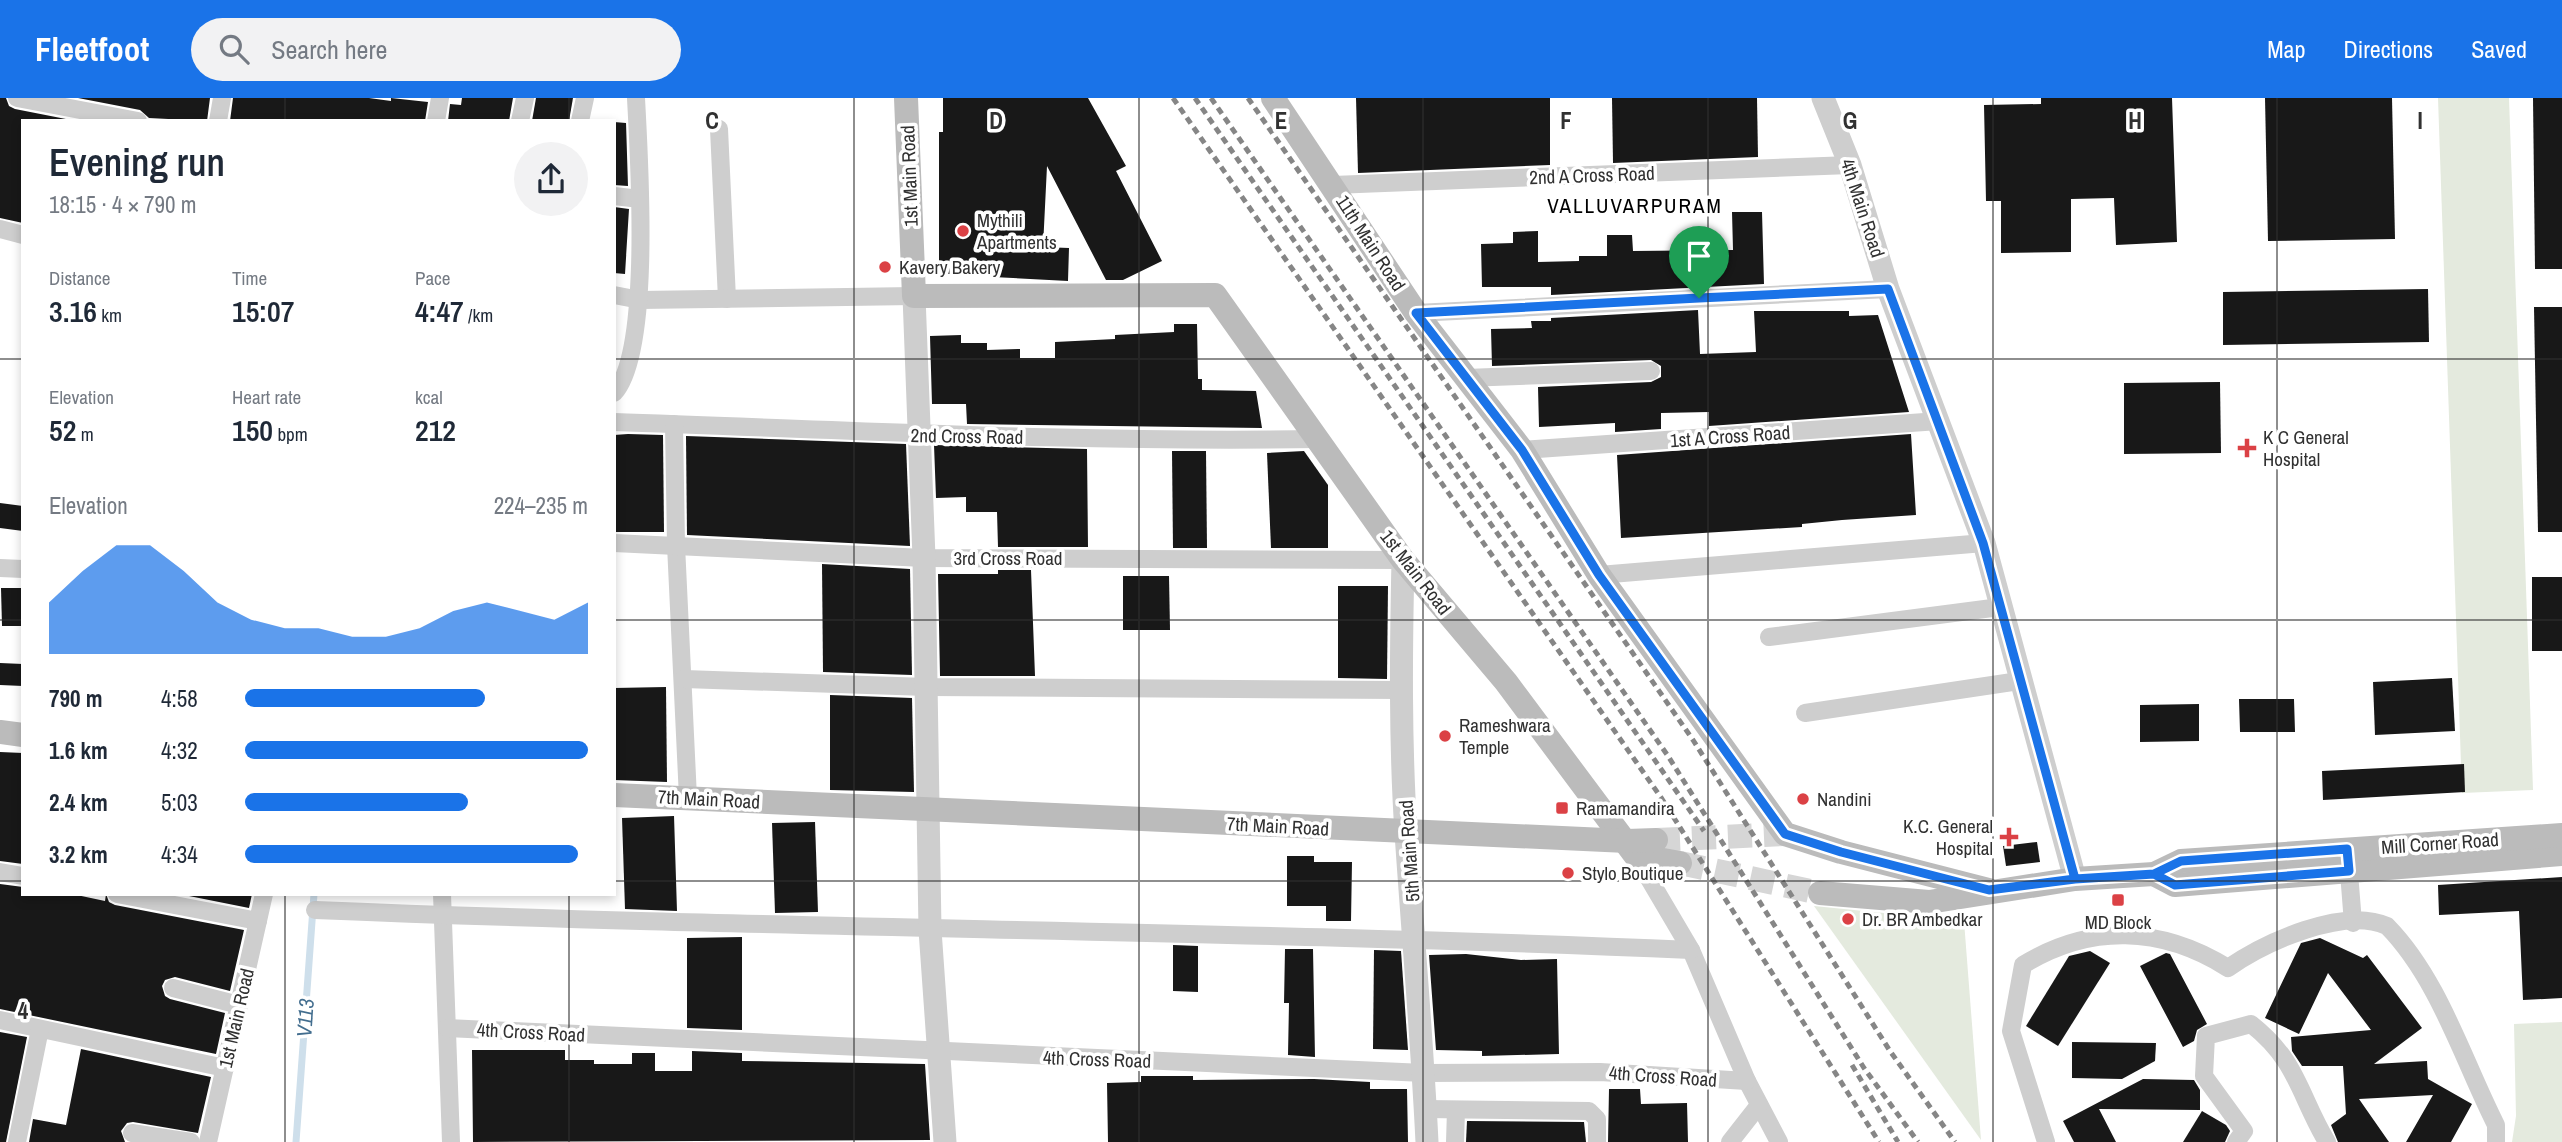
<!DOCTYPE html>
<html lang="en">
<head>
<meta charset="utf-8">
<style>
	:root { --surface:#fff; --page:#f2f2f3; --text:#1f2937; --muted:#747a83; --accent:#1a73e8 }
	body { margin:0; font-family:"Archivo Narrow",sans-serif; background:var(--page); color:var(--text); height:100vh; display:flex; flex-direction:column; font-size:26px; white-space:nowrap }
	* { box-sizing:border-box; margin:0 }
	p { font-size:23px; color:var(--muted) }
	.icon { flex:none; width:38px; height:38px; fill:none; stroke:currentColor; stroke-width:2; stroke-linecap:round; stroke-linejoin:round }
	.map { position:relative; flex:1; overflow:hidden }
	.panel { position:absolute; left:21px; top:21px; width:595px; height:777px; display:flex; flex-direction:column; background:var(--surface); border-radius:0px; box-shadow:0 4px 10px #0003 }
	.panel>* { flex:none }
	.pin { position:absolute; display:grid; place-items:center; width:60px; height:60px; color:#fff; margin:-72px -30px; border-radius:50% 50% 50% 0; rotate:-45deg; box-shadow:0 0 7px #0007 }
	.pin .icon { rotate:45deg }
	.round { display:grid; place-items:center; flex:none; width:74px; height:74px; border-radius:37px; background:var(--page) }
	.headline { display:flex; align-items:center; justify-content:space-between; height:119px; padding:0 28px }
	h1 { font-size:38px; font-weight:600; line-height:52px }
	.stats { display:grid; grid-template-columns:repeat(3,1fr); gap:10px; height:119px; padding:7px 28px }
	.stats div { display:grid; align-content:center }
	.stats b { font-size:30px; font-weight:600 }
	.stats small { font-size:19px; font-weight:400 }
	.stats p { font-size:19px }
	.chart { height:196px; padding:14px 28px }
	.chart p { display:flex; justify-content:space-between }
	.chart svg { width:100%; height:126px; margin-top:7px; fill:var(--accent); opacity:.7 }
	ul { padding:0 28px; list-style:none; font-size:23px }
	li { display:grid; grid-template-columns:112px 84px 1fr; align-items:center; height:52px }
	li i { height:18px; border-radius:9px; background:var(--accent) }
	header { display:flex; align-items:center; gap:42px; box-sizing:border-box; height:98px; padding:0 35px; background:var(--accent); color:#fff }
	header strong { font-size:33px }
	nav { display:flex; gap:38px; margin-inline-start:auto; font-size:24px }
	.search { width:490px; height:63px; background:var(--page); display:flex; align-items:center; gap:18px; box-sizing:border-box; padding:0 24px; border-radius:38px; color:var(--muted); font-size:26px }
	.map>svg:first-child { display:block }
</style>
</head>
<body>
<header>
<strong>Fleetfoot</strong>
<div class="search"><svg class="icon" aria-label="search" viewBox="0 0 24 24"><circle cx="10" cy="10" r="6"/><path d="M15 15l6 6"/></svg>Search here</div>
<nav><a>Map</a><a>Directions</a><a>Saved</a></nav>
</header>
<div class="map">
<svg width="2562" height="1044" viewBox="0 0 2562 1044">
	<rect width="100%" height="100%" fill="#fff"/>
	<g fill="#e4eade">
		<path d="M2438,0H2509L2533,692L2462,695Z"/>
		<path d="M1814,808L1964,823L1981,1042Z"/>
		<path d="M2562,924V1044H2512L2516,1018L2514,926Z"/>
	</g>
	<g fill="none" stroke-linecap="round" stroke-linejoin="round">
		<path stroke="#cedfeb" stroke-width="7" d="M296,1044L314,796"/>
	</g>
	<g fill="#181818">
		<path d="M0,0H6L9,8L15,11L76,23H23V125L0,120Z"/>
		<path d="M78,0H210L207,23L149,20L140,12Z"/>
		<path d="M233,0H369L391,3V0L428,4L425,23H230Z"/>
		<path d="M462,0H513L509,23H448L450,6L461,7Z"/>
		<path d="M536,0H573L569,23H532Z"/>
		<path d="M943,0H1088L1126,68L1116,73L1162,163L1123,182H1106L1047,68L1043,149L1069,150L1068,183L993,179V176H939V34H943Z"/>
		<path d="M1356,0H1550V67L1358,75Z"/>
		<path d="M1612,0H1757L1758,59L1613,65Z"/>
		<path d="M2041,0H2172L2177,144L2116,147L2114,100L2071,101V154L2001,155V103H1986L1984,7L2041,6Z"/>
		<path d="M2265,0H2392L2395,141L2268,143Z"/>
		<path d="M2533,0H2562V171H2535Z"/>
		<path d="M614,24L626,25L628,88L614,87Z"/>
		<path d="M614,109L629,111L625,176L614,175Z"/>
		<path d="M1732,114H1762L1764,186L1551,197V189H1482L1481,146L1513,145V134L1538,133V164L1579,163V158H1607V137H1632L1633,153L1733,152Z"/>
		<path d="M2428,191L2429,244L2223,247V194Z"/>
		<path d="M2534,209H2562V434H2538Z"/>
		<path d="M1698,212L1700,256L1756,254L1754,213H1849V218L1878,217L1909,314L1709,328V314L1661,315V331L1615,334V325L1539,329L1538,289L1651,284L1661,279V268L1651,262L1492,268L1491,231L1532,230L1531,223H1551V220Z"/>
		<path d="M1174,226H1197L1198,281H1202V292L1256,293L1262,330L967,326L966,306H932L930,238L961,237V245H987V252L1020,251V260H1055V244L1115,241V237L1174,234Z"/>
		<path d="M2220,284L2221,355L2124,356V285Z"/>
		<path d="M628,336L663,337L664,434H614V337Z"/>
		<path d="M1911,336L1916,417L1842,422L1802,426V429L1621,440L1617,357Z"/>
		<path d="M686,338L906,346L910,448L687,437Z"/>
		<path d="M934,347L1087,351L1088,449H998L997,414H966V399L936,400Z"/>
		<path d="M1172,353H1206L1207,450H1173Z"/>
		<path d="M1304,353L1328,387V450H1271L1267,355Z"/>
		<path d="M0,405L23,408V433L0,430Z"/>
		<path d="M822,466L910,471L912,577L823,574Z"/>
		<path d="M998,472H1031L1035,578H940L938,476H998Z"/>
		<path d="M1123,478H1169L1170,532H1123Z"/>
		<rect x="2532" y="479" width="30" height="74"/>
		<path d="M1338,488H1388L1387,581L1338,580Z"/>
		<path d="M1,490H23V528H2Z"/>
		<path d="M0,565L23,566V588L0,587Z"/>
		<path d="M2452,580L2455,633L2375,637L2373,584Z"/>
		<path d="M666,589L667,684L614,682V590Z"/>
		<path d="M830,597L912,600L914,694L830,692Z"/>
		<path d="M2239,601H2294L2295,634H2240Z"/>
		<path d="M2199,606V643L2140,644V607Z"/>
		<path d="M0,654L23,655V766L0,763Z"/>
		<path d="M2464,666L2465,694L2323,702L2322,673Z"/>
		<path d="M674,718L677,813L625,811L622,720Z"/>
		<path d="M815,724L818,814L775,815L772,725Z"/>
		<path d="M2037,744L2040,764L2006,768L2003,748Z"/>
		<path d="M1287,758H1314V764H1352L1351,823H1326V808H1287Z"/>
		<path d="M2562,779V900L2523,902L2519,813L2439,817L2438,787Z"/>
		<path d="M0,786L23,789V796H72L105,803L106,796L109,804L115,807L244,832L230,893L175,879L165,882L162,888L165,898L170,901L225,915L216,956L0,911Z"/>
		<path d="M179,796H252L249,810Z"/>
		<path d="M742,839V932L687,930V840Z"/>
		<path d="M2320,840L2363,860L2367,857L2422,930L2374,966L2427,963L2428,981L2472,1006L2451,1044H2406L2433,997L2359,1001L2389,1044H2338L2331,1027L2346,1016L2343,968H2302L2292,953L2291,939L2371,932L2328,875L2299,936L2265,920L2301,845Z"/>
		<path d="M1173,847L1198,848V894L1173,893Z"/>
		<path d="M1285,851H1313L1315,959L1288,957L1289,905H1284Z"/>
		<path d="M1374,852L1401,853L1408,952L1373,951Z"/>
		<path d="M2090,853L2110,865L2058,948L2026,928L2069,858Z"/>
		<path d="M2166,855L2170,856L2207,926L2197,932L2194,943L2183,949L2140,868Z"/>
		<path d="M1466,856L1521,862L1557,861L1559,956L1482,958V953L1436,952L1429,857Z"/>
		<path d="M0,934L27,939L6,1044H0Z"/>
		<path d="M2072,944L2156,945L2155,963L2122,981L2072,980Z"/>
		<path d="M81,951L211,979L198,1035L133,1024L127,1025L121,1033L125,1044H29L33,1021L66,1027Z"/>
		<path d="M472,952H565V962H594V966H632V955H655V973H692V953L742,955V963L925,966L930,1042L473,1044Z"/>
		<path d="M1141,978H1193V982L1314,981L1370,984V991H1407L1408,1044H1108L1107,985L1141,984Z"/>
		<path d="M2143,981L2194,982L2200,992V1012L2099,1011L2116,1044H2074L2063,1023Z"/>
		<path d="M1609,991H1640L1641,1006L1687,1005L1688,1044H1608Z"/>
		<path d="M2202,1013L2226,1027L2230,1033L2225,1044H2183Z"/>
		<path d="M1467,1023L1584,1024L1586,1044H1466Z"/>
	</g>
	<g fill="none" stroke-linecap="round" stroke-linejoin="round">
		<g stroke="#d6d6d6" stroke-width="24" stroke-dasharray="24 12" stroke-linecap="butt">
			<path d="M1656,742L1785,736"/>
			<path d="M1680,765L1820,795"/>
		</g>
		<g stroke="#cecece" stroke-width="18">
			<path d="M17,0L138,23"/>
			<path d="M218,23L222,0"/>
			<path d="M436,23L440,0"/>
			<path d="M520,23L525,0"/>
			<path d="M580,23L585,0"/>
			<path d="M719,31L727,201"/>
			<path d="M1333,87L1850,67"/>
			<path d="M614,98L640,101"/>
			<path d="M0,131L23,137"/>
			<path d="M614,197L640,202L914,198"/>
			<path d="M1416,215L1888,191"/>
			<path d="M1466,280L1651,273"/>
			<path d="M614,295C652,254 639,59 636,0"/>
			<path d="M614,324C850,332 1084,345 1320,341"/>
			<path d="M674,326L676,447L688,700"/>
			<path d="M1522,352L1939,323"/>
			<path d="M614,445L924,460L1403,462"/>
			<path d="M0,470L23,471"/>
			<path d="M1599,477L1984,445"/>
			<path d="M1769,539L2000,509"/>
			<path d="M684,581L927,589L1401,592"/>
			<path d="M1805,615L2019,583"/>
			<path d="M1635,757L1691,852L1747,983L1779,1044"/>
			<path d="M2348,762L2353,825"/>
			<path d="M0,774L23,778"/>
			<path d="M117,796L258,823"/>
			<path d="M442,796L451,1044"/>
			<path d="M315,812C774,831 1232,832 1691,852"/>
			<path d="M173,890L239,907"/>
			<path d="M0,922L225,970"/>
			<path d="M447,930L1424,975L1600,974L1747,983"/>
			<path d="M1425,1011L1589,1013L1597,1021V1044"/>
			<path d="M132,1035L191,1044"/>
			<path d="M17,1044L40,931"/>
			<path d="M208,1044L264,796"/>
			<path d="M1455,1044L1456,1012"/>
			<path d="M1730,1044L1759,1007"/>
			<path d="M2046,1044L2011,933L2023,867C2090,826 2161,828 2228,870C2264,845 2343,808 2387,828C2439,881 2463,962 2496,1027V1044"/>
			<path d="M2236,1044L2244,1033L2204,978L2206,938L2251,926C2298,963 2299,997 2327,1044"/>
		</g>
		<g stroke="#cecece" stroke-width="23">
			<path d="M1823,0L1850,67L1888,191L1984,445L2075,781"/>
			<path d="M914,198L924,460L930,832L945,1044"/>
			<path d="M1403,462C1401,553 1400,644 1406,735C1413,838 1422,941 1427,1044"/>
		</g>
		<g stroke="#bbb" stroke-width="24">
			<path d="M906,0L914,198L1215,197L1403,462L1506,584L1635,757L1680,765"/>
			<path d="M1273,0L1416,215L1522,352L1599,477L1785,736L1841,754L1989,792"/>
			<path d="M0,634L23,637"/>
			<path d="M614,697L1627,743L1656,742"/>
			<path d="M2154,776L2175,787L2562,756"/>
			<path d="M1820,795L1929,804L2075,781L2154,776L2181,763L2562,737"/>
		</g>
		<g stroke="#868686" stroke-width="5" stroke-dasharray="7 5" stroke-linecap="butt">
			<path d="M1173,0L1662,701L1879,1044"/>
			<path d="M1195,0L1704,733"/>
			<path d="M1211,0L1668,658L1864,970L1918,1044"/>
			<path d="M1248,0L1693,642L1890,953L1955,1044"/>
			<path d="M1852,967L1898,1044"/>
		</g>
	</g>
	<g fill="none" stroke-linecap="round" stroke-linejoin="round">
		<g stroke="#fff" stroke-width="14">
			<path id="route" d="M1699,200L1416,215L1522,352L1599,477L1785,736L1841,754L1989,792L2075,781L2154,776L2175,787L2349,773L2347,751L2181,763L2154,776L2075,781L1983,445L1888,191L1699,200"/>
		</g>
		<use href="#route" stroke="#1a73e8" stroke-width="9"/>
	</g>
	<path fill="none" stroke="#313131" stroke-width="2" stroke-opacity="0.55" d="M285,0V23M569,0V23M854,0V1044M1139,0V1044M1423,0V1044M1708,0V1044M1993,0V1044M2277,0V1044M0,261H23M614,261H2562M0,522H23M614,522H2562M0,783H23M614,783H2562M285,796V1044M569,796V1044"/>
	<g fill="#db4145" stroke="#fff" stroke-width="2.5">
		<circle cx="963" cy="133" r="7"/>
		<circle cx="885" cy="169" r="7"/>
		<path d="M2243.5 339.5h7v7h7v7h-7v7h-7v-7h-7v-7h7z"/>
		<circle cx="1445" cy="638" r="7"/>
		<circle cx="1803" cy="701" r="7"/>
		<rect x="1555" y="703" width="14" height="14" rx="3.5"/>
		<path d="M2005.5 728.5h7v7h7v7h-7v7h-7v-7h-7v-7h7z"/>
		<circle cx="1568" cy="775" r="7"/>
		<rect x="2111" y="795" width="14" height="14" rx="3.5"/>
		<circle cx="1848" cy="821" r="7"/>
	</g>
	<g text-anchor="middle" dominant-baseline="central" stroke-width="7" stroke-linejoin="round" paint-order="stroke">
		<g font-size="19" fill="#313131" stroke="#fff">
			<text transform="translate(1592 77) rotate(-2)">2nd A Cross Road</text>
			<text transform="translate(909 78) rotate(-92)">1st Main Road</text>
			<text transform="translate(1863 110) rotate(72)">4th Main Road</text>
			<text transform="translate(1371 145) rotate(57)">11th Main Road</text>
			<text transform="translate(967 338) rotate(1)">2nd Cross Road</text>
			<text transform="translate(1730 338) rotate(-4)">1st A Cross Road</text>
			<text x="1008" y="460">3rd Cross Road</text>
			<text transform="translate(1416 474) rotate(52)">1st Main Road</text>
			<text transform="translate(709 701) rotate(3)">7th Main Road</text>
			<text transform="translate(1278 728) rotate(3)">7th Main Road</text>
			<text transform="translate(2440 745) rotate(-4)">Mill Corner Road</text>
			<text transform="translate(1409 753) rotate(-94)">5th Main Road</text>
			<text transform="translate(236 920) rotate(-77)">1st Main Road</text>
			<text transform="translate(531 934) rotate(3)">4th Cross Road</text>
			<text transform="translate(1097 961) rotate(2)">4th Cross Road</text>
			<text transform="translate(1663 978) rotate(4)">4th Cross Road</text>
		</g>
		<g font-size="19" fill="#313131" stroke="#fff" text-anchor="start">
			<text x="977" y="122">Mythili<tspan x="977" dy="22">Apartments</tspan></text>
			<text x="899" y="169">Kavery Bakery</text>
			<text x="2263" y="339">K C General<tspan x="2263" dy="22">Hospital</tspan></text>
			<text x="1459" y="627">Rameshwara<tspan x="1459" dy="22">Temple</tspan></text>
			<text x="1817" y="701">Nandini</text>
			<text x="1576" y="710">Ramamandira</text>
			<text x="1993" y="728" text-anchor="end">K.C. General<tspan x="1993" dy="22">Hospital</tspan></text>
			<text x="1582" y="775">Stylo Boutique</text>
			<text x="1862" y="821">Dr. BR Ambedkar</text>
			<text x="2118" y="824" text-anchor="middle">MD Block</text>
		</g>
		<g font-size="21" letter-spacing="2" fill="#000" stroke="#fff">
			<text x="1635" y="107">VALLUVARPURAM</text>
		</g>
		<g font-size="21" font-style="italic" fill="#436e8f" stroke="#fff">
			<text transform="translate(305 920) rotate(-86)">V113</text>
		</g>
	</g>
	<g font-size="23" text-anchor="middle" font-weight="bold" fill="#313131" stroke="#fff" stroke-width="7" stroke-linejoin="round" paint-order="stroke">
		<text x="712" y="31">C</text>
		<text x="996" y="31">D</text>
		<text x="1281" y="31">E</text>
		<text x="1566" y="31">F</text>
		<text x="1850" y="31">G</text>
		<text x="2135" y="31">H</text>
		<text x="2420" y="31">I</text>
		<text x="23" y="921">4</text>
	</g>
</svg>
<div class="pin" style="left:1699px;top:200px;background:#1e9e55"><svg class="icon" aria-label="arrive" viewBox="0 0 24 24"><path d="M6 21V4h12l-3 4 3 4H6"/></svg></div>
<section class="panel">
<div class="headline"><div><h1>Evening run</h1><p>18:15 · 4 × 790 m</p></div><a class="round"><svg class="icon" aria-label="share" viewBox="0 0 24 24"><path d="M12 15V3M7 8l5-5 5 5M5 13v7h14v-7"/></svg></a></div>
<div class="stats">
<div><p>Distance</p><b>3.16<small> km</small></b></div>
<div><p>Time</p><b>15:07</b></div>
<div><p>Pace</p><b>4:47<small> /km</small></b></div>
</div>
<div class="stats">
<div><p>Elevation</p><b>52<small> m</small></b></div>
<div><p>Heart rate</p><b>150<small> bpm</small></b></div>
<div><p>kcal</p><b>212</b></div>
</div>
<div class="chart"><p><span>Elevation</span>224–235 m</p>
<svg viewBox="0 0 160 44" preserveAspectRatio="none"><path d="M0 44V26L10 15L20 6L30 6L40 15L50 26L60 32L70 35L80 35L90 38L100 38L110 35L120 29L130 26L140 29L150 32L160 26V44z"/></svg>
</div>
<ul>
<li><b>790 m</b>4:58<i style="width:70%"></i></li>
<li><b>1.6 km</b>4:32<i style="width:100%"></i></li>
<li><b>2.4 km</b>5:03<i style="width:65%"></i></li>
<li><b>3.2 km</b>4:34<i style="width:97%"></i></li>
</ul>
</section>
</div>
</body>
</html>
